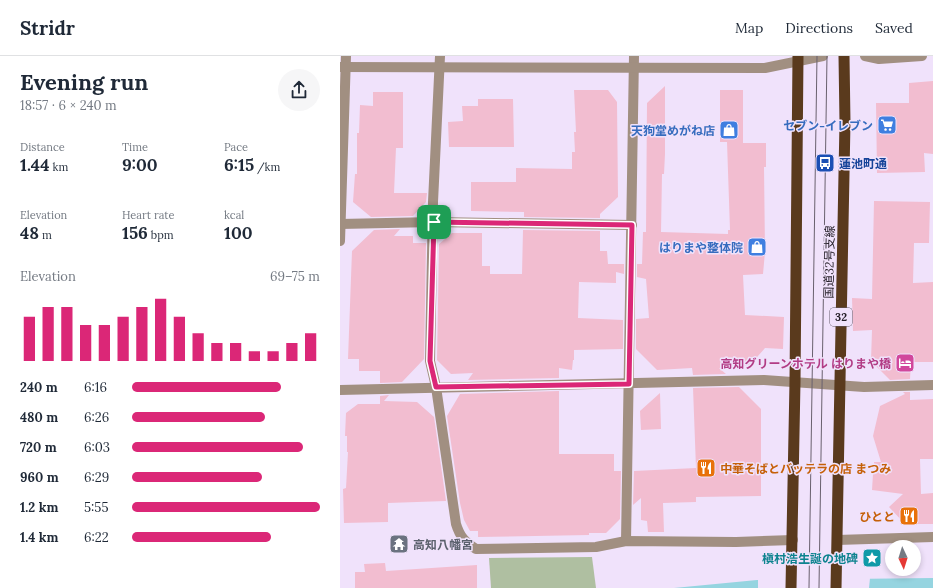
<!DOCTYPE html>
<html lang="en">
<head>
<meta charset="utf-8">
<style>
	:root { --surface:#fff; --page:#f6f6f7; --text:#1f2937; --muted:#747a83; --line:#e0e1e3; --accent:#db2777 }
	body { margin:0; font-family:Lora,"Noto Sans JP",serif; background:var(--page); color:var(--text); height:100vh; display:flex; flex-direction:column; font-size:15px; white-space:nowrap }
	* { box-sizing:border-box; margin:0 }
	p { font-size:13px; color:var(--muted) }
	.icon { flex:none; width:22px; height:22px; fill:none; stroke:currentColor; stroke-width:2; stroke-linecap:round; stroke-linejoin:round }
	.map { position:relative; flex:1; overflow:hidden }
	.panel { display:flex; flex-direction:column; background:var(--surface); width:340px }
	.panel>* { flex:none }
	.needle { width:26px; rotate:176deg }
	.tools { position:absolute; left:545px; top:484px; display:grid; gap:8px }
	.tools a { display:grid; place-items:center; width:36px; height:36px; border-radius:50%; background:var(--surface); box-shadow:0 2px 6px #0003; font-size:20px }
	.pin { position:absolute; display:grid; place-items:center; width:34px; height:34px; color:#fff; margin:-17px; border-radius:8px; box-shadow:0 2px 6px #0006 }
	.round { display:grid; place-items:center; flex:none; width:42px; height:42px; border-radius:21px; background:var(--page) }
	.headline { display:flex; align-items:center; justify-content:space-between; height:68px; padding:0 20px }
	h1 { font-size:22px; font-weight:800; line-height:30px }
	.metrics { display:grid; grid-template-columns:repeat(3,1fr); gap:6px; height:68px; padding:4px 20px }
	.metrics div { display:grid; align-content:center }
	.metrics b { font-size:17px; font-weight:800 }
	.metrics small { font-size:11px; font-weight:400 }
	.metrics p { font-size:11px }
	.chart { height:112px; padding:8px 20px }
	.chart p { display:flex; justify-content:space-between }
	.chart svg { width:100%; height:72px; margin-top:4px; stroke:var(--accent); stroke-width:6 }
	ul { padding:0 20px; list-style:none; font-size:13px }
	li { display:grid; grid-template-columns:64px 48px 1fr; align-items:center; height:30px }
	li i { height:10px; border-radius:5px; background:var(--accent) }
	header { display:flex; align-items:center; gap:24px; box-sizing:border-box; height:56px; padding:0 20px; background:var(--surface); border-bottom:1px solid var(--line) }
	header strong { font-size:19px }
	nav { display:flex; gap:22px; margin-inline-start:auto; font-size:14px }
	main { display:flex; flex:1; min-height:0 }
	.map>svg:first-child { display:block }
</style>
</head>
<body>
<header>
<strong>Stridr</strong>
<nav><a>Map</a><a>Directions</a><a>Saved</a></nav>
</header>
<main>
<section class="panel">
<div class="headline"><div><h1>Evening run</h1><p>18:57 · 6 × 240 m</p></div><a class="round"><svg class="icon" aria-label="share" viewBox="0 0 24 24"><path d="M12 15V3M7 8l5-5 5 5M5 13v7h14v-7"/></svg></a></div>
<div class="metrics">
<div><p>Distance</p><b>1.44<small> km</small></b></div>
<div><p>Time</p><b>9:00</b></div>
<div><p>Pace</p><b>6:15<small> /km</small></b></div>
</div>
<div class="metrics">
<div><p>Elevation</p><b>48<small> m</small></b></div>
<div><p>Heart rate</p><b>156<small> bpm</small></b></div>
<div><p>kcal</p><b>100</b></div>
</div>
<div class="chart"><p><span>Elevation</span>69–75 m</p>
<svg viewBox="0 0 160 44" preserveAspectRatio="none"><path d="M5 44V17M15 44V11M25 44V11M35 44V22M45 44V22M55 44V17M65 44V11M75 44V6M85 44V17M95 44V27M105 44V33M115 44V33M125 44V38M135 44V38M145 44V33M155 44V27"/></svg>
</div>
<ul>
<li><b>240 m</b>6:16<i style="width:79%"></i></li>
<li><b>480 m</b>6:26<i style="width:71%"></i></li>
<li><b>720 m</b>6:03<i style="width:91%"></i></li>
<li><b>960 m</b>6:29<i style="width:69%"></i></li>
<li><b>1.2 km</b>5:55<i style="width:100%"></i></li>
<li><b>1.4 km</b>6:22<i style="width:74%"></i></li>
</ul>
</section>
<div class="map">
<svg width="593" height="532" viewBox="0 0 593 532">
	<rect width="100%" height="100%" fill="#f0e2fb"/>
	<path fill="#afbfa1" d="M252,501L256,532H151L149,502Z"/>
	<path fill="#95d4e0" d="M593,522V532H334L417,524Z"/>
	<path fill="#f0e2fb" d="M418,522H530L529,532H418Z"/>
	<g fill="#f2bdd0">
		<path d="M593,25V98L584,97L585,116L537,117L536,47H569V27Z"/>
		<path d="M325,30V98L324,118H322L321,176L388,178V174H390L387,86H380V34H403V87H426V111H424L425,196L423,218L403,219L405,259L444,261L443,293L425,292L410,309L379,312L386,318L353,319L352,312L317,314L296,293V263L309,262L306,223L297,221V208H302L303,176H306L307,47Z"/>
		<path d="M234,34H268L277,46L278,141L260,158V162L184,161V156L131,155V126H176V112L232,113V96H235L234,76H236Z"/>
		<path d="M33,36H63V92H56L54,137H87L86,146L73,160L31,161L13,146L15,118H17V77H19L20,49L33,50Z"/>
		<path d="M138,43H173L174,91H109L108,66L123,65L122,50H138Z"/>
		<path d="M534,145L590,146L589,187H574L573,227L593,226V306H571L570,323L550,324L531,305L532,274L513,275L512,242L532,243Z"/>
		<path d="M60,173L54,180H73V187H86L84,303L62,326L40,327V315H19V303H8L12,195L34,174Z"/>
		<path d="M183,174L260,175V195H267L268,208H284V218L276,216V227L239,226L238,262L283,264V293L234,294V304H233L232,314L219,312V322L128,324L133,317L111,318L97,304L99,188L112,177H142V210H150V218H182Z"/>
		<path d="M399,331L421,353V440L356,441V446L323,447L324,476H308L307,465L301,464V442L293,449L294,415L356,412L353,332Z"/>
		<path d="M219,335V398H274V415H281L280,463L266,477H249V479L138,481V475H130L124,464L120,447L107,360L120,338Z"/>
		<path d="M563,336H570V344L593,343V403H580L581,438L593,437V468H565L549,451L563,438L532,434L533,418L535,417L534,406H541L533,380L540,350L565,338Z"/>
		<path d="M320,337L321,373L301,374L300,355Z"/>
		<path d="M49,339L44,345L77,346L94,361L106,445L48,447V466L4,467L3,433L6,432L8,396H7V380H5L6,357L18,348H40V340Z"/>
		<path d="M45,507L46,515L137,509V532H15V516H25L24,508Z"/>
	</g>
	<g fill="none" stroke-linecap="round" stroke-linejoin="round">
		<g stroke="#a18f81" stroke-width="10">
			<path d="M100,0L93,146L90,305L96,331L116,468C120,481 125,486 136,493L256,491L286,485L396,486L453,484"/>
			<path d="M0,168L94,166L292,169"/>
			<path d="M0,185L6,0"/>
			<path d="M0,334L424,324L524,331L593,329"/>
			<path d="M497,484L593,481"/>
			<path d="M286,485L294,0"/>
		</g>
		<g stroke="#a18f81" stroke-width="10">
			<path d="M525,0L539,3L582,0"/>
			<path d="M0,11L425,12L483,0"/>
		</g>
		<g stroke="#5a3a1d" stroke-width="11">
			<path d="M451,532L455,326L458,0"/>
			<path d="M496,532L505,66L504,0"/>
		</g>
		<g stroke="#69606e" stroke-width="1">
			<path d="M469,532L477,0"/>
			<path d="M479,532L487,0"/>
		</g>
	</g>
	<g fill="none" stroke-linecap="round" stroke-linejoin="round">
		<g stroke="#fff" stroke-width="8">
			<path id="route" d="M94,166L292,169L289,328L96,331L90,305Z"/>
		</g>
		<use href="#route" stroke="#db2777" stroke-width="5"/>
	</g>
	<defs>
		<g id="supermarket-square" transform="scale(1)"><rect x="-9" y="-9" width="18" height="18" rx="4" fill="#3f7fe0" stroke="#f0e2fb"/><path d="M-6-5.5h2.5l.6 2H6L4.5 2H-2.5L-4.4-4H-6ZM-1.5 3.2a1.3 1.3 0 1 0 .1 0ZM3 3.2a1.3 1.3 0 1 0 .1 0Z" fill="#fff"/></g>
		<g id="shop-square" transform="scale(1)"><rect x="-9" y="-9" width="18" height="18" rx="4" fill="#3f7fe0" stroke="#f0e2fb"/><path d="M-5-2.5h2.3a2.7 3.5 0 0 1 5.4 0H5L5.5 6h-11ZM-1.5-2.5h3a1.5 2.3 0 0 0-3 0Z" fill="#fff"/></g>
		<g id="bus-square" transform="scale(1)"><rect x="-9" y="-9" width="18" height="18" rx="4" fill="#1a4fb4" stroke="#f0e2fb"/><path d="M-5-6H5V4H4V6H2V4H-2V6H-4V4H-5ZM-3.5-4V0h7V-4ZM-3.5 1.2v1.5H-2V1.2ZM2 1.2v1.5H3.5V1.2Z" fill="#fff"/></g>
		<g id="hotel-square" transform="scale(1)"><rect x="-9" y="-9" width="18" height="18" rx="4" fill="#d1479c" stroke="#f0e2fb"/><path d="M-6-4.5h1.5V1H6V5H4.5V3h-9V5H-6ZM-4 0a1.8 1.8 0 1 1 3.6 0ZM.5 0V-2.5h3Q6-2.5 6 0Z" fill="#fff"/></g>
		<g id="restaurant-square" transform="scale(1)"><rect x="-9" y="-9" width="18" height="18" rx="4" fill="#e8710a" stroke="#f0e2fb"/><path d="M-5-6h1v4h1v-4h1v4h1v-4h1v5L-1.5 .5V6h-2V.5L-5-1ZM5-6V6H3V1.5H1.5Q1.5-4 5-6Z" fill="#fff"/></g>
		<g id="temple-square" transform="scale(1)"><rect x="-9" y="-9" width="18" height="18" rx="4" fill="#6b7280" stroke="#f0e2fb"/><path d="M0-6L5-2H3V0L6.5 2.5H4V6H1.5V3h-3V6H-4V2.5H-6.5L-3 0V-2H-5Z" fill="#fff"/></g>
		<g id="sight-square" transform="scale(1)"><rect x="-9" y="-9" width="18" height="18" rx="4" fill="#0f9aa8" stroke="#f0e2fb"/><path d="M0-6L1.8-2.2L6-1.7L2.9 1.2L3.7 5.4L0 3.3L-3.7 5.4L-2.9 1.2L-6-1.7L-1.8-2.2Z" fill="#fff"/></g>
	</defs>
	<g fill-rule="evenodd">
		<use href="#supermarket-square" x="547" y="69"/>
		<use href="#shop-square" x="389" y="74"/>
		<use href="#bus-square" x="485" y="107"/>
		<use href="#shop-square" x="417" y="191"/>
		<use href="#hotel-square" x="565" y="307"/>
		<use href="#restaurant-square" x="366" y="412"/>
		<use href="#restaurant-square" x="569" y="460"/>
		<use href="#temple-square" x="59" y="488"/>
		<use href="#sight-square" x="532" y="502"/>
	</g>
	<g text-anchor="middle" dominant-baseline="central" stroke-width="3" stroke-linejoin="round" paint-order="stroke">
		<rect fill="#f0e2fb" stroke="#615967" stroke-width="1" x="490" y="252" width="22" height="18" rx="3"/>
		<g font-size="11" font-weight="bold" fill="#241e27">
			<text x="501" y="261">32</text>
		</g>
		<g font-size="12" font-weight="bold" fill="#366cbe" stroke="#f0e2fb" text-anchor="end">
			<text x="533" y="69">セブン-イレブン</text>
			<text x="375" y="74">天狗堂めがね店</text>
			<text x="403" y="191">はりまや整体院</text>
		</g>
		<g font-size="12" font-weight="bold" fill="#164399" stroke="#f0e2fb" text-anchor="start">
			<text x="499" y="107">蓮池町通</text>
		</g>
		<g font-size="12" fill="#241e27" stroke="#f0e2fb">
			<text transform="translate(489 206) rotate(-89)">国道32号支線</text>
		</g>
		<g font-size="12" font-weight="bold" fill="#b23c85" stroke="#f0e2fb" text-anchor="end">
			<text x="551" y="307">高知グリーンホテル はりまや橋</text>
		</g>
		<g font-size="12" font-weight="bold" fill="#c56008" stroke="#f0e2fb" text-anchor="start">
			<text x="380" y="412">中華そばとバッテラの店 まつみ</text>
			<text x="555" y="460" text-anchor="end">ひとと</text>
		</g>
		<g font-size="12" font-weight="bold" fill="#5b616d" stroke="#f0e2fb" text-anchor="start">
			<text x="73" y="488">高知八幡宮</text>
		</g>
		<g font-size="12" font-weight="bold" fill="#0d838f" stroke="#f0e2fb" text-anchor="end">
			<text x="518" y="502">槇村浩生誕の地碑</text>
		</g>
	</g>
</svg>
<div class="tools">
<a><svg class="needle" viewBox="-14 -14 28 28"><path d="M0-13l5 13h-10z" fill="#e53935"/><path d="M0 13l5-13h-10z" fill="#747a83"/></svg></a>
</div>
<div class="pin" style="left:94px;top:166px;background:#1e9e55"><svg class="icon" aria-label="arrive" viewBox="0 0 24 24"><path d="M6 21V4h12l-3 4 3 4H6"/></svg></div>
</div>
</main>
</body>
</html>
